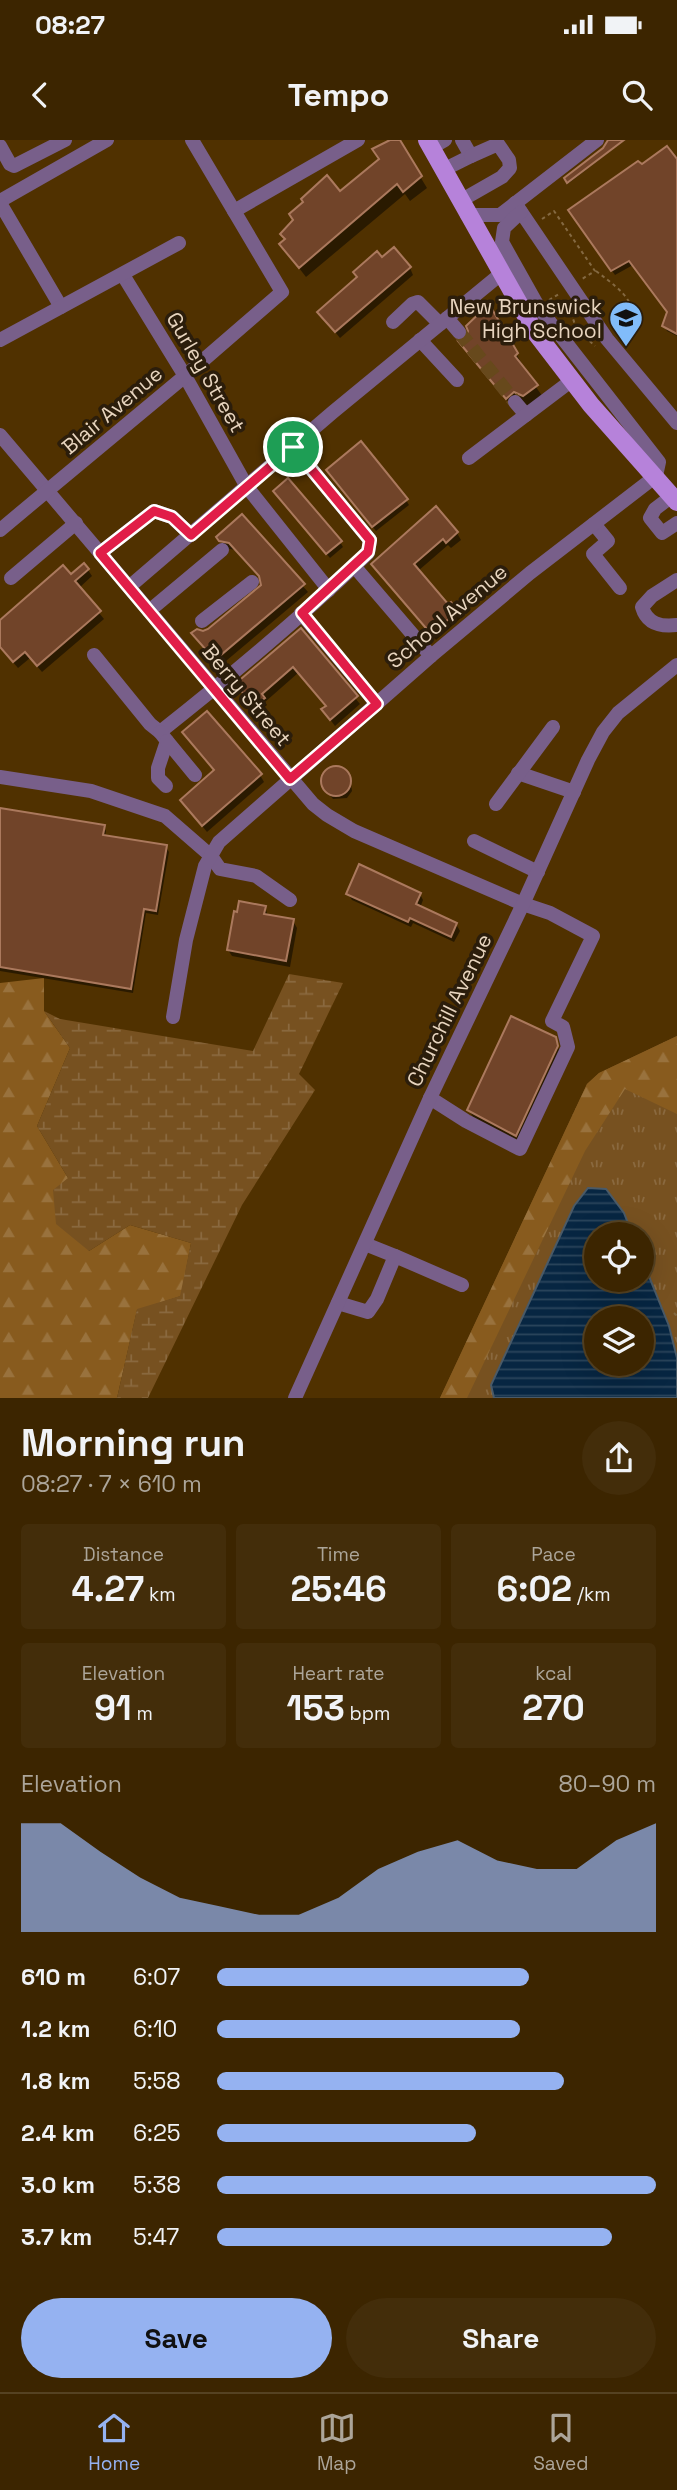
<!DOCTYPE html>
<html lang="en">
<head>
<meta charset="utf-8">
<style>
	:root { --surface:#3c2500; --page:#432d0a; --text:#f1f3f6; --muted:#aca599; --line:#554222; --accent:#95b2f1 }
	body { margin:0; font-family:"Space Grotesk",sans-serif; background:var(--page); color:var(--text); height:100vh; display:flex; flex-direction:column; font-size:26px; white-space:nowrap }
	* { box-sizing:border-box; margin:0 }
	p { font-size:23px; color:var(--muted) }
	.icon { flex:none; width:38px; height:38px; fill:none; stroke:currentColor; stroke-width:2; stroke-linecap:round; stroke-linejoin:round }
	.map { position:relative; height:1258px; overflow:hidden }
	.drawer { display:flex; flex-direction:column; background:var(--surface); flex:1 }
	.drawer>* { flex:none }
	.fabs { position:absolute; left:584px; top:1082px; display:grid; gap:14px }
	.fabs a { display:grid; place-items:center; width:70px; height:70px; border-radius:50%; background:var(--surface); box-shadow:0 7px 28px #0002,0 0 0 2px var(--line); font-size:35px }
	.pin { position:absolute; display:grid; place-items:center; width:60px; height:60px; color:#fff; margin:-30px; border:4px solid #fff; border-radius:50%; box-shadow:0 2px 7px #0007 }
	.round { display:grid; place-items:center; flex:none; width:74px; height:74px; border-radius:37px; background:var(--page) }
	.summary { display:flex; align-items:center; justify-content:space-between; height:119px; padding:0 21px }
	h1 { font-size:38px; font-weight:700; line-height:52px }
	.figures { display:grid; grid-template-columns:repeat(3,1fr); gap:10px; height:119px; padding:7px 21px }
	.figures div { display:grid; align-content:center; border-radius:7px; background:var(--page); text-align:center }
	.figures b { font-size:35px; font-weight:700 }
	.figures small { font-size:19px; font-weight:400 }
	.figures p { font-size:19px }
	.chart { height:196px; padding:14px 21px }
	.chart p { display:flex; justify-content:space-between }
	.chart svg { width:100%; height:126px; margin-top:7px; fill:var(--accent); opacity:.7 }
	.cta { display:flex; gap:14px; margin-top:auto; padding:14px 21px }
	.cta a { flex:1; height:80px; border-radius:42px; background:var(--accent); color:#111; font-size:28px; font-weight:700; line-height:80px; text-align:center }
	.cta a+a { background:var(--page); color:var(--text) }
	ul { padding:0 21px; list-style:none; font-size:23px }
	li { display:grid; grid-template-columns:112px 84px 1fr; align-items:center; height:52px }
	li i { height:18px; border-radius:9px; background:var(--accent) }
	.status { display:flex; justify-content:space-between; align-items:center; height:49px; padding:0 35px; background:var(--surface); direction:ltr }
	.status svg { height:19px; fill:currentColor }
	header { display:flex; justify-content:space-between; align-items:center; height:91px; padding:0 21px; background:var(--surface); font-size:32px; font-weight:700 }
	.dock { display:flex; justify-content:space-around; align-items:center; height:98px; border-top:2px solid var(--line); background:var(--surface); font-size:19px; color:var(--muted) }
	.dock a { display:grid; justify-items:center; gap:4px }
	.dock .current { color:var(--accent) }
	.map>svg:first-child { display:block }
</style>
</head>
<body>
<div class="status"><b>08:27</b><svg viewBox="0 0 49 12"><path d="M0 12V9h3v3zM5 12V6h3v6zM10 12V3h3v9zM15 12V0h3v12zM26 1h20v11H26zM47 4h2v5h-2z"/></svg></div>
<header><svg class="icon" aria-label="back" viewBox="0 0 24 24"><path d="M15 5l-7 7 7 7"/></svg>Tempo<svg class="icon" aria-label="search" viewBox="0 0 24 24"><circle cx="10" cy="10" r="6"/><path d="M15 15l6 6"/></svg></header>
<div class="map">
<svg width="677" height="1258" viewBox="0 0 677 1258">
	<defs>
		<pattern id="grass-tufts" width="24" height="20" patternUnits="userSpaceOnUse" patternTransform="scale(1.75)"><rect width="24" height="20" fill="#775120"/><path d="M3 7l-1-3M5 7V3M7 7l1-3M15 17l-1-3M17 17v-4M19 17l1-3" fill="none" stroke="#8a693f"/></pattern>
		<pattern id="forest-firs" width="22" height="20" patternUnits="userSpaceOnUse" patternTransform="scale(1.75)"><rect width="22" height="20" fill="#885b1e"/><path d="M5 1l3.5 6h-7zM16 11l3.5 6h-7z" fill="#99723d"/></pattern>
		<pattern id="wetland-marsh" width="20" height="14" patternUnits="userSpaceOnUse" patternTransform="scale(1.75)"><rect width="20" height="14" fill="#775120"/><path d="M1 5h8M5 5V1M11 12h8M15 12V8" fill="none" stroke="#8a693f"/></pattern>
		<pattern id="water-rules" width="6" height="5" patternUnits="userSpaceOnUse" patternTransform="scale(1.75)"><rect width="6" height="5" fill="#072642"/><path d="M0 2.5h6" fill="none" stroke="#2b455c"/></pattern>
	</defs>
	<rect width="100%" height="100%" fill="#503100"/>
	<path fill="url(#grass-tufts)" fill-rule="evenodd" d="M677,896V1258H440L587,944L599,933ZM597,1094H642V1139H597ZM597,1178H642V1223H597Z"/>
	<g fill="url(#forest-firs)">
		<path d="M44,838V871L70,908L37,986L68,1038L89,1111L130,1085L191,1103L181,1156L137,1170L117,1258H0V843Z"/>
		<path d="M677,896V974L625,949L585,1011L467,1258H440L587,944L599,933Z"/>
	</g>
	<path fill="url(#wetland-marsh)" d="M289,834L343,843L299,934L315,950L242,1065L148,1258H117L137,1169L180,1156L191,1103L130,1085L89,1111L56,1084L53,1050L68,1038L37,986L70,908L44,871L60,879L253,911Z"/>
	<path fill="url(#water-rules)" stroke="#4a5a67" stroke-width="2" fill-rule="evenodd" d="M588,1048L606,1049L624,1073L632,1094H597V1139H642V1119L669,1186L677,1218V1258H494L491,1245L574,1066ZM597,1178H642V1223H597Z"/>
	<g fill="#0007">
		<path d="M393,0H398L427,48L410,61L405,54L306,137L281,105L286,101L282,94L340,53L381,20Z"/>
		<path d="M614,0H625L569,43L566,38Z"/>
		<path d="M677,22V196L667,191L664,186L668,172L633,125L615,135L573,75L642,26Z"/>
		<path d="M382,119L410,128L413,135L340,198L319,172Z"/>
		<path d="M489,166L522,224L521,226L543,257L529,266L521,262L513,268L461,202L467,200Z"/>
		<path d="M331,335L406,360L409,365L376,391Z"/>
		<path d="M278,356L340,402L343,407L330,418Z"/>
		<path d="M242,377L308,452L220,526L198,500L203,492L209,490L259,451L264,441L235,410L225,408L218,397Z"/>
		<path d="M457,393L461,400L451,408L448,405L418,431L461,478L436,500L373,424Z"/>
		<path d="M88,430L92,436L79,448L104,479L42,532L30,518L18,528L0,507V488L70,436Z"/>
		<path d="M300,491L360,564L335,586L323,570L327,567L298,533L265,562L267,565L259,572L241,551Z"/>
		<path d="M339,627L350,638L352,651L347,658L333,659L323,647L322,638L330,628Z"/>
		<path d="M260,635L264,642L207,692L182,661Z"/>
		<path d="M0,669L103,686L106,691L105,697L166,707L169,712L158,775L146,773L133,853L0,831Z"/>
		<path d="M348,754H420L423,760L420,768L456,784L460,791L454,802L413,783L411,787L352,760Z"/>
		<path d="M265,767L268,776L293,781L297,788L290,827L232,816L228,810Z"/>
		<path d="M554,899L561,914L519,1002L473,977L469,970Z"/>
	</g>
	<g fill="#714429" stroke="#ab795d" stroke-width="2">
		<path d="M390,0H400L422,36L403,52L397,44L299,128L279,104L285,99L280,94L293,80L289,74L303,62L301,59L327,35L340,51L379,19L372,9Z"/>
		<path d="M608,0H624L567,43L564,38L603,8Z"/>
		<path d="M667,6L677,19V194L662,186L667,172L629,121L611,131L568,70L638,21L642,24Z"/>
		<path d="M394,107L411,127L335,192L317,172L357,137L353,132L377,111L382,117Z"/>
		<path d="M489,164L518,213L515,216L538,245L523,256L514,252L506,259L458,201L466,199L468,191L466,186Z"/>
		<path d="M361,301L408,359L372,387L326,330Z"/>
		<path d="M288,338L342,401L326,414L273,351Z"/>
		<path d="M436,366L458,392L446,403L443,399L414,424L448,464L451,462L458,471L431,494L371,424Z"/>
		<path d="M242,374L305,444L215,520L191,493L197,489L203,491L208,489L261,445L259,436L229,403L219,401L216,397Z"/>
		<path d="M84,423L89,429L75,441L101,471L37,526L25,512L13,522L0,507V480L63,425L71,434Z"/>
		<path d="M301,488L358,556L330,580L321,569L326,566L293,527L262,554L265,558L254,566L235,544Z"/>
		<path d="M207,571L262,634L202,686L180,660L214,630L182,592Z"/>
		<circle cx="336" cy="641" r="15"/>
		<path d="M0,668L105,685L103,695L167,705L156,771L144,769L131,849L0,827Z"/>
		<path d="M359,724L421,753L416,764L457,783L451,797L410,778L408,782L346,754Z"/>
		<path d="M239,761L266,766L264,774L294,779L286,821L227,810L234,771L237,772Z"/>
		<path d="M511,876L556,897L558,906L516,996L467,970Z"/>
	</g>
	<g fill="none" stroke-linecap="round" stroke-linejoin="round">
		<path stroke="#67491c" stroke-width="14" stroke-dasharray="14 7" stroke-linecap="butt" d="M459,192L515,262"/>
		<g stroke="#846941" stroke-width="2" stroke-dasharray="3.5 3.5" stroke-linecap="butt">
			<path d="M542,79L554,71L595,131L582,139"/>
			<path d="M596,131C626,154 642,164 628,203"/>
			<path d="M549,160L559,154"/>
			<path d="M569,166L576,188L595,206"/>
			<path d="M674,1173L677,1176"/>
		</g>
		<g stroke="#785f8a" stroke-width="14">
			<path d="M0,6L10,24L14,26L65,0"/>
			<path d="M431,8L445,0"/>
			<path d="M443,30L471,16L462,0"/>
			<path d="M0,61L107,0"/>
			<path d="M460,61L502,37L510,28L509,20L498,4L471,16"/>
			<path d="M0,63L61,167"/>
			<path d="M515,63L607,199L677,283"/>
			<path d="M234,71L358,0"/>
			<path d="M467,75H500L597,0"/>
			<path d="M123,135L185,236L247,347L329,450"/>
			<path d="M447,178L459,192"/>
			<path d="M393,182L412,164L418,162L440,184"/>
			<path d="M0,200L179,103"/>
			<path d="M420,200L457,240"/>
			<path d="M515,262L526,275"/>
			<path d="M0,295L313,664L327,675L354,691L523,764L550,773L593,796L552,881L563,887L568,907L520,1009L466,981L430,958"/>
			<path d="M469,318L567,244L573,243"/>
			<path d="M672,356L655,369L650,378L662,393L677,383"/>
			<path d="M594,384L608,401L593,414L620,448"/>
			<path d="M0,390L185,236L282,152L192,0"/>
			<path d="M100,413L154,371L172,377L191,395"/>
			<path d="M354,426L431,516"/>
			<path d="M11,438L76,383"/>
			<path d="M677,440L652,456L642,467C647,484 661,487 677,485"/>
			<path d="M129,447L333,272L502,133"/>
			<path d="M149,471L222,410"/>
			<path d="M301,473L377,564"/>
			<path d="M202,481L252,442"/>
			<path d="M94,515L150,584L160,592C232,535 303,476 368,413L370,400L293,307"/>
			<path d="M160,592L167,601L158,628V638L166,646"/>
			<path d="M167,601L195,635"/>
			<path d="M518,633L574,652"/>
			<path d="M0,637L91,651L165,676L211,716L220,729L256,736L290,760"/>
			<path d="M496,664L553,587"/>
			<path d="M474,701L538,732"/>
			<path d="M173,877L186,800L205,726L219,702L431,516L530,433L656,336L659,322L539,168L502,102L504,88L521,72"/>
			<path d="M395,1116L462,1145"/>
			<path d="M338,1163L368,1172L377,1159L395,1116L365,1104"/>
			<path d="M295,1258L430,958L523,764L588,620L603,592L618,573L677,525"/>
		</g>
		<path stroke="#b682da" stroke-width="18" d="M427,0L535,192L591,265L677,362"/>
	</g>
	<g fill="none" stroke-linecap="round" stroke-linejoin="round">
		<g stroke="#fff" stroke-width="14">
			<path id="route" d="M293,307L370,400L368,412L302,473L377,564L290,639L100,413L154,371L172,377L191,395Z"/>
		</g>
		<use href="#route" stroke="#e11d48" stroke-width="9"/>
	</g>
	<defs>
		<g id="school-pin" transform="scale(1.75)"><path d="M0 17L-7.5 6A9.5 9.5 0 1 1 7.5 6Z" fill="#81bcfa" stroke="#2b1d0b"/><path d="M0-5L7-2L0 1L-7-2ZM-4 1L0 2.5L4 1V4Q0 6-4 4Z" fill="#111"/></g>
	</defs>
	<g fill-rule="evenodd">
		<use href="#school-pin" x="626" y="178"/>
	</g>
	<g text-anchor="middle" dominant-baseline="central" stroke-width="7" stroke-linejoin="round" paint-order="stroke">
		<g font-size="21" fill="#e7d4be" stroke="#2b1d0b" text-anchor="end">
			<text x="602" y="166">New Brunswick<tspan x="602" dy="24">High School</tspan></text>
		</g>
		<g font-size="21" fill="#e7d4be" stroke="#2b1d0b">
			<text transform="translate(206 232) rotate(60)">Gurley Street</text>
			<text transform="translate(112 270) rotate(-40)">Blair Avenue</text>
			<text transform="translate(447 476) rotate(-40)">School Avenue</text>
			<text transform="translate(247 555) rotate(50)">Berry Street</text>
			<text transform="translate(449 870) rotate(-64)">Churchill Avenue</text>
		</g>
	</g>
</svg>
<div class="fabs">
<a><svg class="icon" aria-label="locate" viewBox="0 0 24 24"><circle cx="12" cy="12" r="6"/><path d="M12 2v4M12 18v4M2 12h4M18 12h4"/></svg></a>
<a><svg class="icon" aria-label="layers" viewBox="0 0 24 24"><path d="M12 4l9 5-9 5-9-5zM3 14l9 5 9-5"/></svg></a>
</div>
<div class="pin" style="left:293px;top:307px;background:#1e9e55"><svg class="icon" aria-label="arrive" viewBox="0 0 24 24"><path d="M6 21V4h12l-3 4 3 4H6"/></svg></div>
</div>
<section class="drawer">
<div class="summary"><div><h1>Morning run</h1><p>08:27 · 7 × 610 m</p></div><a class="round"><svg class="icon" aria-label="share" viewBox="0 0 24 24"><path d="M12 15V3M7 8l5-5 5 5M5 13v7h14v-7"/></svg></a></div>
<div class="figures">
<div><p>Distance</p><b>4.27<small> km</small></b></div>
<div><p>Time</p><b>25:46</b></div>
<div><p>Pace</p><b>6:02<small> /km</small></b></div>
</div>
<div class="figures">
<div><p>Elevation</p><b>91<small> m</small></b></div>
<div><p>Heart rate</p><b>153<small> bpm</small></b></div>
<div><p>kcal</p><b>270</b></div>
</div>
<div class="chart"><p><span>Elevation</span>80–90 m</p>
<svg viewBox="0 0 160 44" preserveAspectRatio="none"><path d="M0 44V6L10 6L20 16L30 25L40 32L50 35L60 38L70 38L80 32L90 22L100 16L110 12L120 19L130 22L140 22L150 12L160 6V44z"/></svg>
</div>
<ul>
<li><b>610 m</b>6:07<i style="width:71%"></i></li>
<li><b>1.2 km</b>6:10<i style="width:69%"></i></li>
<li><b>1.8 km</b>5:58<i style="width:79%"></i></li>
<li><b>2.4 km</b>6:25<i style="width:59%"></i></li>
<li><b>3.0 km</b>5:38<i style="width:100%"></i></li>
<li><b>3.7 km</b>5:47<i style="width:90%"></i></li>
</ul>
<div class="cta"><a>Save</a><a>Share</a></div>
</section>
<nav class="dock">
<a class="current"><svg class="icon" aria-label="home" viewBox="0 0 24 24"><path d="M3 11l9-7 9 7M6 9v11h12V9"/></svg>Home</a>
<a><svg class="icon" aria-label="map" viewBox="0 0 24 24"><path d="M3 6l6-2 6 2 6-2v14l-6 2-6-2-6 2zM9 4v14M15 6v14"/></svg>Map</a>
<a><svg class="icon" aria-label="saved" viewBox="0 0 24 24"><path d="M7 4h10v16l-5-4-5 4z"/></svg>Saved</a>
</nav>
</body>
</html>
